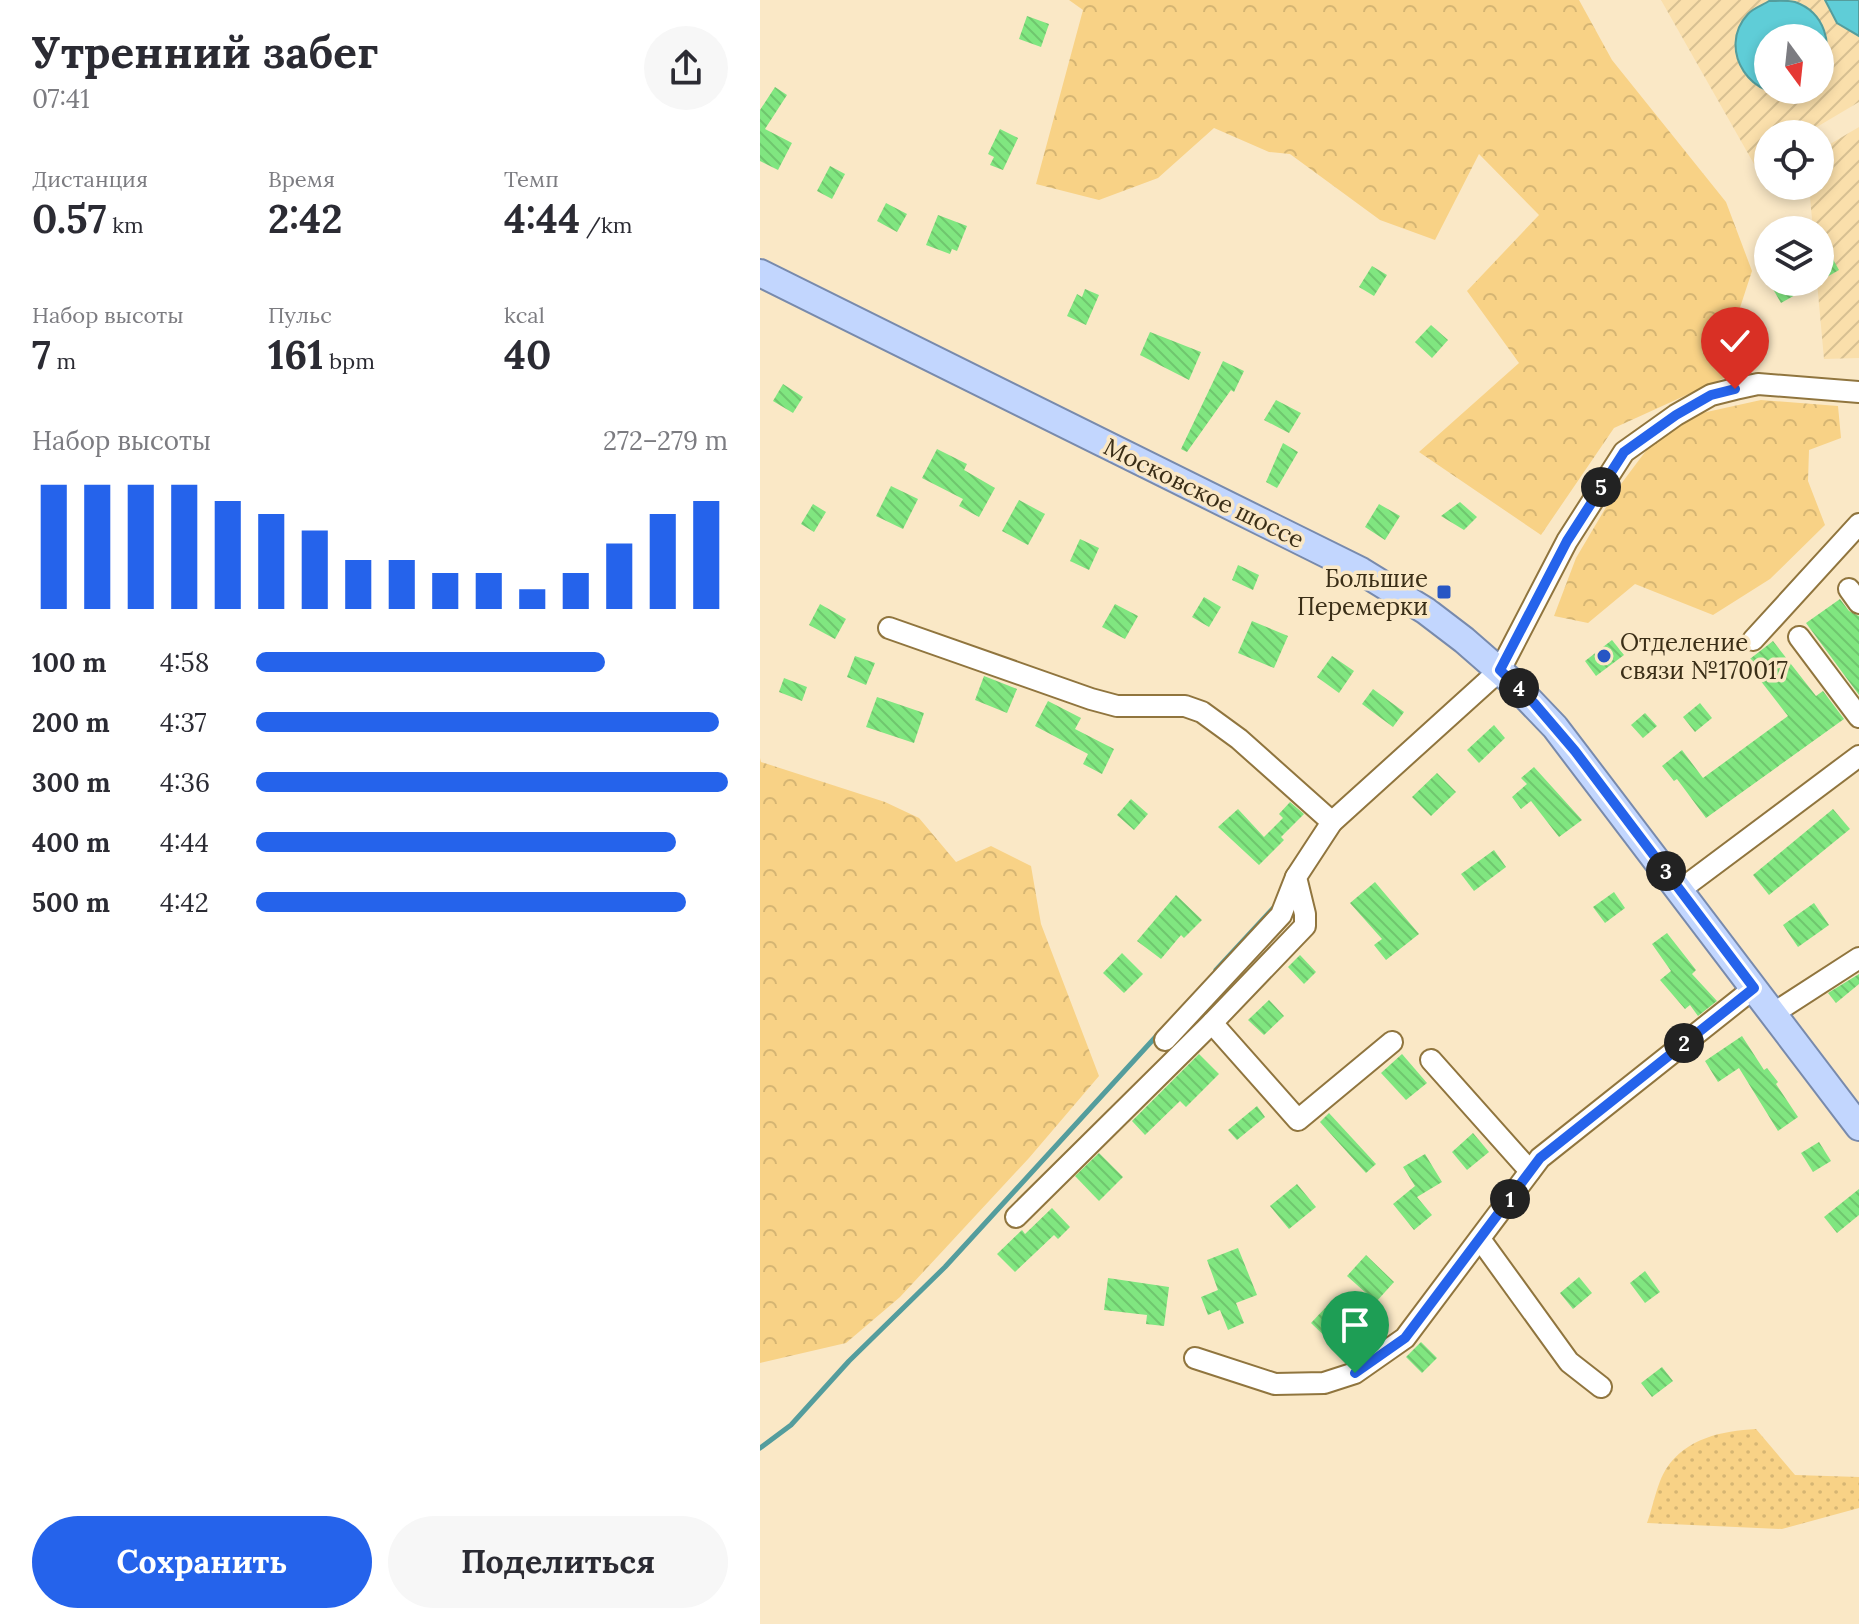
<!DOCTYPE html>
<html lang="ru">
<head>
<meta charset="utf-8">
<style>
	:root { --surface:#fff; --page:#f7f7f7; --text:#2b2b33; --muted:#7c7c81; --accent:#2563eb }
	body { margin:0; font-family:Lora,serif; background:var(--page); color:var(--text); height:100vh; display:flex; flex-direction:column; font-size:30px; white-space:nowrap }
	* { box-sizing:border-box; margin:0 }
	p { font-size:26px; color:var(--muted) }
	.icon { flex:none; width:44px; height:44px; fill:none; stroke:currentColor; stroke-width:2; stroke-linecap:round; stroke-linejoin:round }
	.map { position:relative; flex:1; overflow:hidden }
	.panel { display:flex; flex-direction:column; background:var(--surface); width:760px }
	.panel>* { flex:none }
	.needle { width:52px; rotate:165deg }
	.buttons { position:absolute; left:994px; top:24px; display:grid; gap:16px }
	.buttons a { display:grid; place-items:center; width:80px; height:80px; border-radius:50%; background:var(--surface); box-shadow:0 4px 12px #0003; font-size:40px }
	.pin { position:absolute; display:grid; place-items:center; width:68px; height:68px; color:#fff; margin:-82px -34px; border-radius:50% 50% 50% 0; rotate:-45deg; box-shadow:0 0 8px #0007 }
	.pin .icon { rotate:45deg }
	.km { position:absolute; width:40px; height:40px; margin:-20px; border-radius:50%; background:#222; color:#fff; font-size:22px; line-height:40px; text-align:center }
	.round { display:grid; place-items:center; flex:none; width:84px; height:84px; border-radius:42px; background:var(--page) }
	.overview { display:flex; align-items:center; justify-content:space-between; height:136px; padding:0 32px }
	h1 { font-size:44px; font-weight:700; line-height:60px }
	.metrics { display:grid; grid-template-columns:repeat(3,1fr); gap:12px; height:136px; padding:8px 32px }
	.metrics div { display:grid; align-content:center }
	.metrics b { font-size:40px; font-weight:700 }
	.metrics small { font-size:22px; font-weight:400 }
	.metrics p { font-size:22px }
	.chart { height:224px; padding:16px 32px }
	.chart p { display:flex; justify-content:space-between }
	.chart svg { width:100%; height:144px; margin-top:8px; stroke:var(--accent); stroke-width:6 }
	.button { display:flex; gap:16px; margin-top:auto; padding:16px 32px }
	.button a { flex:1; height:92px; border-radius:48px; background:var(--accent); color:#fff; font-size:32px; font-weight:700; line-height:92px; text-align:center }
	.button a+a { background:var(--page); color:var(--text) }
	ul { padding:0 32px; list-style:none; font-size:26px }
	li { display:grid; grid-template-columns:128px 96px 1fr; align-items:center; height:60px }
	li i { height:20px; border-radius:10px; background:var(--accent) }
	main { display:flex; flex:1; min-height:0 }
	.map>svg:first-child { display:block }
</style>
</head>
<body>
<main>
<section class="panel">
<div class="overview"><div><h1>Утренний забег</h1><p>07:41</p></div><a class="round"><svg class="icon" aria-label="share" viewBox="0 0 24 24"><path d="M12 15V3M7 8l5-5 5 5M5 13v7h14v-7"/></svg></a></div>
<div class="metrics">
<div><p>Дистанция</p><b>0.57<small> km</small></b></div>
<div><p>Время</p><b>2:42</b></div>
<div><p>Темп</p><b>4:44<small> /km</small></b></div>
</div>
<div class="metrics">
<div><p>Набор высоты</p><b>7<small> m</small></b></div>
<div><p>Пульс</p><b>161<small> bpm</small></b></div>
<div><p>kcal</p><b>40</b></div>
</div>
<div class="chart"><p><span>Набор высоты</span>272–279 m</p>
<svg viewBox="0 0 160 44" preserveAspectRatio="none"><path d="M5 44V6M15 44V6M25 44V6M35 44V6M45 44V11M55 44V15M65 44V20M75 44V29M85 44V29M95 44V33M105 44V33M115 44V38M125 44V33M135 44V24M145 44V15M155 44V11"/></svg>
</div>
<ul>
<li><b>100 m</b>4:58<i style="width:74%"></i></li>
<li><b>200 m</b>4:37<i style="width:98%"></i></li>
<li><b>300 m</b>4:36<i style="width:100%"></i></li>
<li><b>400 m</b>4:44<i style="width:89%"></i></li>
<li><b>500 m</b>4:42<i style="width:91%"></i></li>
</ul>
<div class="button"><a>Сохранить</a><a>Поделиться</a></div>
</section>
<div class="map">
<svg width="1099" height="1624" viewBox="0 0 1099 1624">
	<defs>
		<pattern id="industrial-furrows" width="10" height="10" patternUnits="userSpaceOnUse" patternTransform="scale(2)"><rect width="10" height="10" fill="#fadfab"/><path d="M-1 1l2-2M0 10L10 0M9 11l2-2" fill="none" stroke="#d7c092"/></pattern>
		<pattern id="grass-dots" width="8" height="8" patternUnits="userSpaceOnUse" patternTransform="scale(2)"><rect width="8" height="8" fill="#f8d286"/><path d="M2 2h.1M6 6h.1" fill="none" stroke="#d5b573" stroke-width="1.8" stroke-linecap="round"/></pattern>
		<pattern id="forest-crowns" width="20" height="18" patternUnits="userSpaceOnUse" patternTransform="scale(2)"><rect width="20" height="18" fill="#f8d286"/><path d="M2 6a3 3 0 1 1 6 0M12 15a3 3 0 1 1 6 0" fill="none" stroke="#d5b573"/></pattern>
		<pattern id="building-back-hatch" width="6" height="6" patternUnits="userSpaceOnUse" patternTransform="scale(2)"><rect width="6" height="6" fill="#80e680"/><path d="M-1 5l2 2M0 0l6 6M5-1l2 2" fill="none" stroke="#6fc66e"/></pattern>
	</defs>
	<rect width="100%" height="100%" fill="#fae8c6"/>
	<g fill="url(#industrial-furrows)" fill-rule="evenodd">
		<path d="M901,0H1099V102L1045,134H1008V156L994,164ZM1008,38H1060V90H1008Z"/>
		<path d="M1099,127V358L1064,359L1057,282H1060V230H1053L1049,186H1060V150Z"/>
	</g>
	<path fill="url(#grass-dots)" d="M996,1429L1035,1475L1099,1477V1508L1022,1529L887,1523C893,1507 897,1483 906,1469C926,1438 962,1431 996,1429Z"/>
	<g fill="url(#forest-crowns)">
		<path d="M309,0H819L852,60L966,202L992,271L973,329L977,372L854,428L781,535L659,452L759,363L707,291L779,215L719,154L675,240L620,220L530,154L509,152L454,128L398,178L339,200L276,184L323,10Z"/>
		<path d="M1001,400L1078,406L1081,438L1049,450L1048,481L1065,525L1010,579L953,615L875,584L828,623L794,616L816,558L855,492L891,444L942,413Z"/>
		<path d="M0,758L1,762L125,802L159,818L196,862L231,846L271,866L281,924L339,1076L269,1158L140,1297L86,1343L0,1363Z"/>
	</g>
	<g fill="#5fcdd7" stroke="#549d9d" stroke-width="2">
		<path d="M1065,0H1099V36L1077,23Z"/>
		<path d="M1009,1C1017,1 1028,0 1035,2C1064,12 1075,45 1060,70V38H1008V90H1037C993,106 955,49 988,14C993,8 1003,5 1009,1Z"/>
	</g>
	<g fill="none" stroke-linecap="round" stroke-linejoin="round">
		<g stroke="#549d9d" stroke-width="5">
			<path d="M456,970L517,904"/>
			<path d="M0,1448L31,1425L89,1361L185,1267L401,1031"/>
		</g>
	</g>
	<g fill="url(#building-back-hatch)">
		<path d="M267,16L289,24L281,47L259,39Z"/>
		<path d="M15,87L27,95L5,129L32,143L18,170L0,161V110Z"/>
		<path d="M240,129L258,138L243,170L230,165L234,157L228,154Z"/>
		<path d="M70,166L85,174L72,199L57,191Z"/>
		<path d="M126,203L147,214L137,232L117,221Z"/>
		<path d="M178,215L207,226L197,251L192,249L190,254L166,245Z"/>
		<path d="M1060,236L1079,270L1060,281Z"/>
		<path d="M612,266L627,275L614,296L599,287Z"/>
		<path d="M1009,282H1058L1021,303Z"/>
		<path d="M325,289L339,295L326,325L307,316L317,294L322,297Z"/>
		<path d="M671,325L688,340L672,358L655,342Z"/>
		<path d="M390,332L441,352L429,380L380,355Z"/>
		<path d="M463,361L484,371L474,392L471,390L427,452L421,449Z"/>
		<path d="M23,384L43,397L33,413L13,401Z"/>
		<path d="M516,400L541,413L529,433L504,420Z"/>
		<path d="M523,443L538,452L517,488L506,482Z"/>
		<path d="M177,449L207,464L204,470L235,488L219,517L199,506L203,499L162,478Z"/>
		<path d="M131,486L158,499L143,529L116,516Z"/>
		<path d="M259,500L285,514L268,545L242,531Z"/>
		<path d="M700,502L717,517L704,530L681,516Z"/>
		<path d="M53,504L66,512L54,532L41,524Z"/>
		<path d="M619,504L640,516L625,540L605,527Z"/>
		<path d="M320,539L339,548L329,570L310,561Z"/>
		<path d="M478,565L499,575L493,590L472,580Z"/>
		<path d="M444,597L461,607L449,627L432,617Z"/>
		<path d="M1080,599L1089,611L1099,616V695L1046,623Z"/>
		<path d="M60,604L86,619L75,639L49,625Z"/>
		<path d="M355,604L378,616L365,639L342,627Z"/>
		<path d="M492,621L528,636L514,668L478,653Z"/>
		<path d="M852,640L864,655L836,676L825,661Z"/>
		<path d="M1013,641L1056,696L1063,691L1084,719L946,818L917,779L914,781L902,766L922,750L943,778L1028,716L986,662Z"/>
		<path d="M95,656L115,663L106,685L87,677Z"/>
		<path d="M572,656L594,671L579,693L557,677Z"/>
		<path d="M224,676L257,689L247,713L215,700Z"/>
		<path d="M24,678L47,687L42,701L19,692Z"/>
		<path d="M613,689L644,712L633,727L602,704Z"/>
		<path d="M117,697L164,713L154,743L106,727Z"/>
		<path d="M288,701L321,718L315,729L354,749L342,774L323,764L328,754L275,726Z"/>
		<path d="M940,703L952,718L935,732L923,717Z"/>
		<path d="M885,713L897,726L883,738L871,725Z"/>
		<path d="M734,725L745,738L719,763L707,750Z"/>
		<path d="M774,767L822,820L799,837L771,801L761,809L752,797L767,784L761,778Z"/>
		<path d="M677,773L696,792L671,816L652,797Z"/>
		<path d="M371,799L388,814L374,830L357,815Z"/>
		<path d="M530,802L544,814L521,837L524,840L499,865L458,827L478,809L504,837L523,818L519,814Z"/>
		<path d="M1073,809L1090,829L1009,895L993,875Z"/>
		<path d="M734,850L746,867L714,891L701,874Z"/>
		<path d="M615,882L659,934L626,960L614,945L622,939L590,903Z"/>
		<path d="M854,892L865,908L845,923L833,907Z"/>
		<path d="M416,895L442,920L424,938L421,935L401,959L377,941Z"/>
		<path d="M1054,903L1069,925L1038,947L1023,925Z"/>
		<path d="M907,933L936,970L932,974L957,1001L938,1016L930,1005L925,1009L900,980L911,971L892,944Z"/>
		<path d="M362,953L383,974L364,993L343,973Z"/>
		<path d="M540,955L556,972L544,984L528,967Z"/>
		<path d="M1099,974V984L1076,1003L1068,993Z"/>
		<path d="M509,1000L524,1016L504,1035L488,1020Z"/>
		<path d="M982,1036L1004,1070L1007,1068L1018,1082L1016,1084L1038,1117L1018,1131L979,1068L958,1082L945,1061Z"/>
		<path d="M439,1054L459,1074L426,1107L420,1101L385,1135L372,1121Z"/>
		<path d="M642,1054L667,1083L646,1100L621,1073Z"/>
		<path d="M497,1106L505,1117L477,1140L468,1130Z"/>
		<path d="M569,1113L616,1164L606,1173L560,1122Z"/>
		<path d="M713,1133L729,1152L707,1170L692,1152Z"/>
		<path d="M1059,1142L1071,1161L1053,1172L1041,1153Z"/>
		<path d="M339,1153L363,1177L339,1201L315,1176Z"/>
		<path d="M665,1154L682,1182L657,1197L672,1215L654,1230L633,1204L655,1186L643,1167Z"/>
		<path d="M537,1184L556,1207L529,1229L510,1206Z"/>
		<path d="M1099,1189V1215L1077,1233L1064,1217Z"/>
		<path d="M292,1208L310,1227L298,1239L294,1235L255,1272L237,1254L262,1230L265,1234Z"/>
		<path d="M478,1248L497,1295L476,1303L484,1323L468,1330L460,1310L448,1315L441,1297L458,1290L447,1260Z"/>
		<path d="M606,1255L634,1282L616,1302L587,1276Z"/>
		<path d="M885,1271L900,1292L885,1303L870,1283Z"/>
		<path d="M819,1277L832,1293L813,1309L800,1293Z"/>
		<path d="M348,1278L409,1287L404,1326L386,1324L387,1315L344,1310Z"/>
		<path d="M567,1306L590,1328L574,1345L551,1323Z"/>
		<path d="M661,1342L677,1358L662,1373L646,1357Z"/>
		<path d="M902,1367L913,1381L892,1397L881,1383Z"/>
	</g>
	<g fill="none" stroke-linecap="round" stroke-linejoin="round">
		<g stroke="#90753e" stroke-width="24">
			<g id="minor">
				<path d="M1089,589L1099,603"/>
				<path d="M129,628L331,699L357,706H425L442,712L479,739L572,822"/>
				<path d="M1039,637L1099,717"/>
				<path d="M993,640L1099,524"/>
				<path d="M920,890L1099,756"/>
				<path d="M1014,1013L1099,958"/>
				<path d="M452,1023L538,1120L632,1042"/>
				<path d="M405,1040L521,915L536,877"/>
				<path d="M671,1060L770,1171"/>
				<path d="M256,1217L452,1023L545,926V914L536,877L572,822L740,670L807,541L864,452L916,415L951,395L975,389L998,384L1099,392"/>
				<path d="M720,1239L809,1362L841,1387"/>
				<path d="M435,1358L515,1384L564,1383L595,1373L645,1338L780,1158L994,988"/>
			</g>
		</g>
		<g stroke="#788aac" stroke-width="30">
			<path id="major" d="M0,273L601,571L666,611L704,640L751,681L795,727L1099,1127"/>
		</g>
		<use href="#minor" stroke="#fff" stroke-width="20"/>
		<use href="#major" stroke="#c2d6fe" stroke-width="26"/>
	</g>
	<g fill="none" stroke-linecap="round" stroke-linejoin="round">
		<g stroke="#fff" stroke-width="16">
			<path id="route" d="M595,1373L645,1338L780,1158L994,988L815,751L774,703L740,670L807,541L864,452L916,415L951,395L975,389"/>
		</g>
		<use href="#route" stroke="#2563eb" stroke-width="10"/>
	</g>
	<g fill="#2756c4" stroke="#fae8c6" stroke-width="3">
		<rect x="676" y="584" width="16" height="16" rx="4"/>
		<circle cx="844" cy="656" r="8"/>
	</g>
	<g text-anchor="middle" dominant-baseline="central" stroke-width="7" stroke-linejoin="round" paint-order="stroke">
		<g font-size="24" fill="#3a2e17" stroke="#fae8c6">
			<text transform="translate(444 493) rotate(26)">Московское шоссе</text>
		</g>
		<g font-size="24" fill="#3a2e17" stroke="#fae8c6" text-anchor="end">
			<text x="668" y="578">Большие<tspan x="668" dy="28">Перемерки</tspan></text>
			<text x="860" y="642" text-anchor="start">Отделение<tspan x="860" dy="28">связи №170017</tspan></text>
		</g>
	</g>
</svg>
<div class="buttons">
<a><svg class="needle" viewBox="-14 -14 28 28"><path d="M0-13l5 13h-10z" fill="#e53935"/><path d="M0 13l5-13h-10z" fill="#7c7c81"/></svg></a>
<a><svg class="icon" aria-label="locate" viewBox="0 0 24 24"><circle cx="12" cy="12" r="6"/><path d="M12 2v4M12 18v4M2 12h4M18 12h4"/></svg></a>
<a><svg class="icon" aria-label="layers" viewBox="0 0 24 24"><path d="M12 4l9 5-9 5-9-5zM3 14l9 5 9-5"/></svg></a>
</div>
<div class="pin" style="left:595px;top:1373px;background:#1e9e55"><svg class="icon" aria-label="arrive" viewBox="0 0 24 24"><path d="M6 21V4h12l-3 4 3 4H6"/></svg></div>
<div class="pin" style="left:975px;top:389px;background:#d93025"><svg class="icon" aria-label="check" viewBox="0 0 24 24"><path d="M5 12l5 5 9-10"/></svg></div>
<b class="km" style="left:750px;top:1199px">1</b>
<b class="km" style="left:924px;top:1043px">2</b>
<b class="km" style="left:906px;top:871px">3</b>
<b class="km" style="left:759px;top:688px">4</b>
<b class="km" style="left:841px;top:487px">5</b>
</div>
</main>
</body>
</html>
